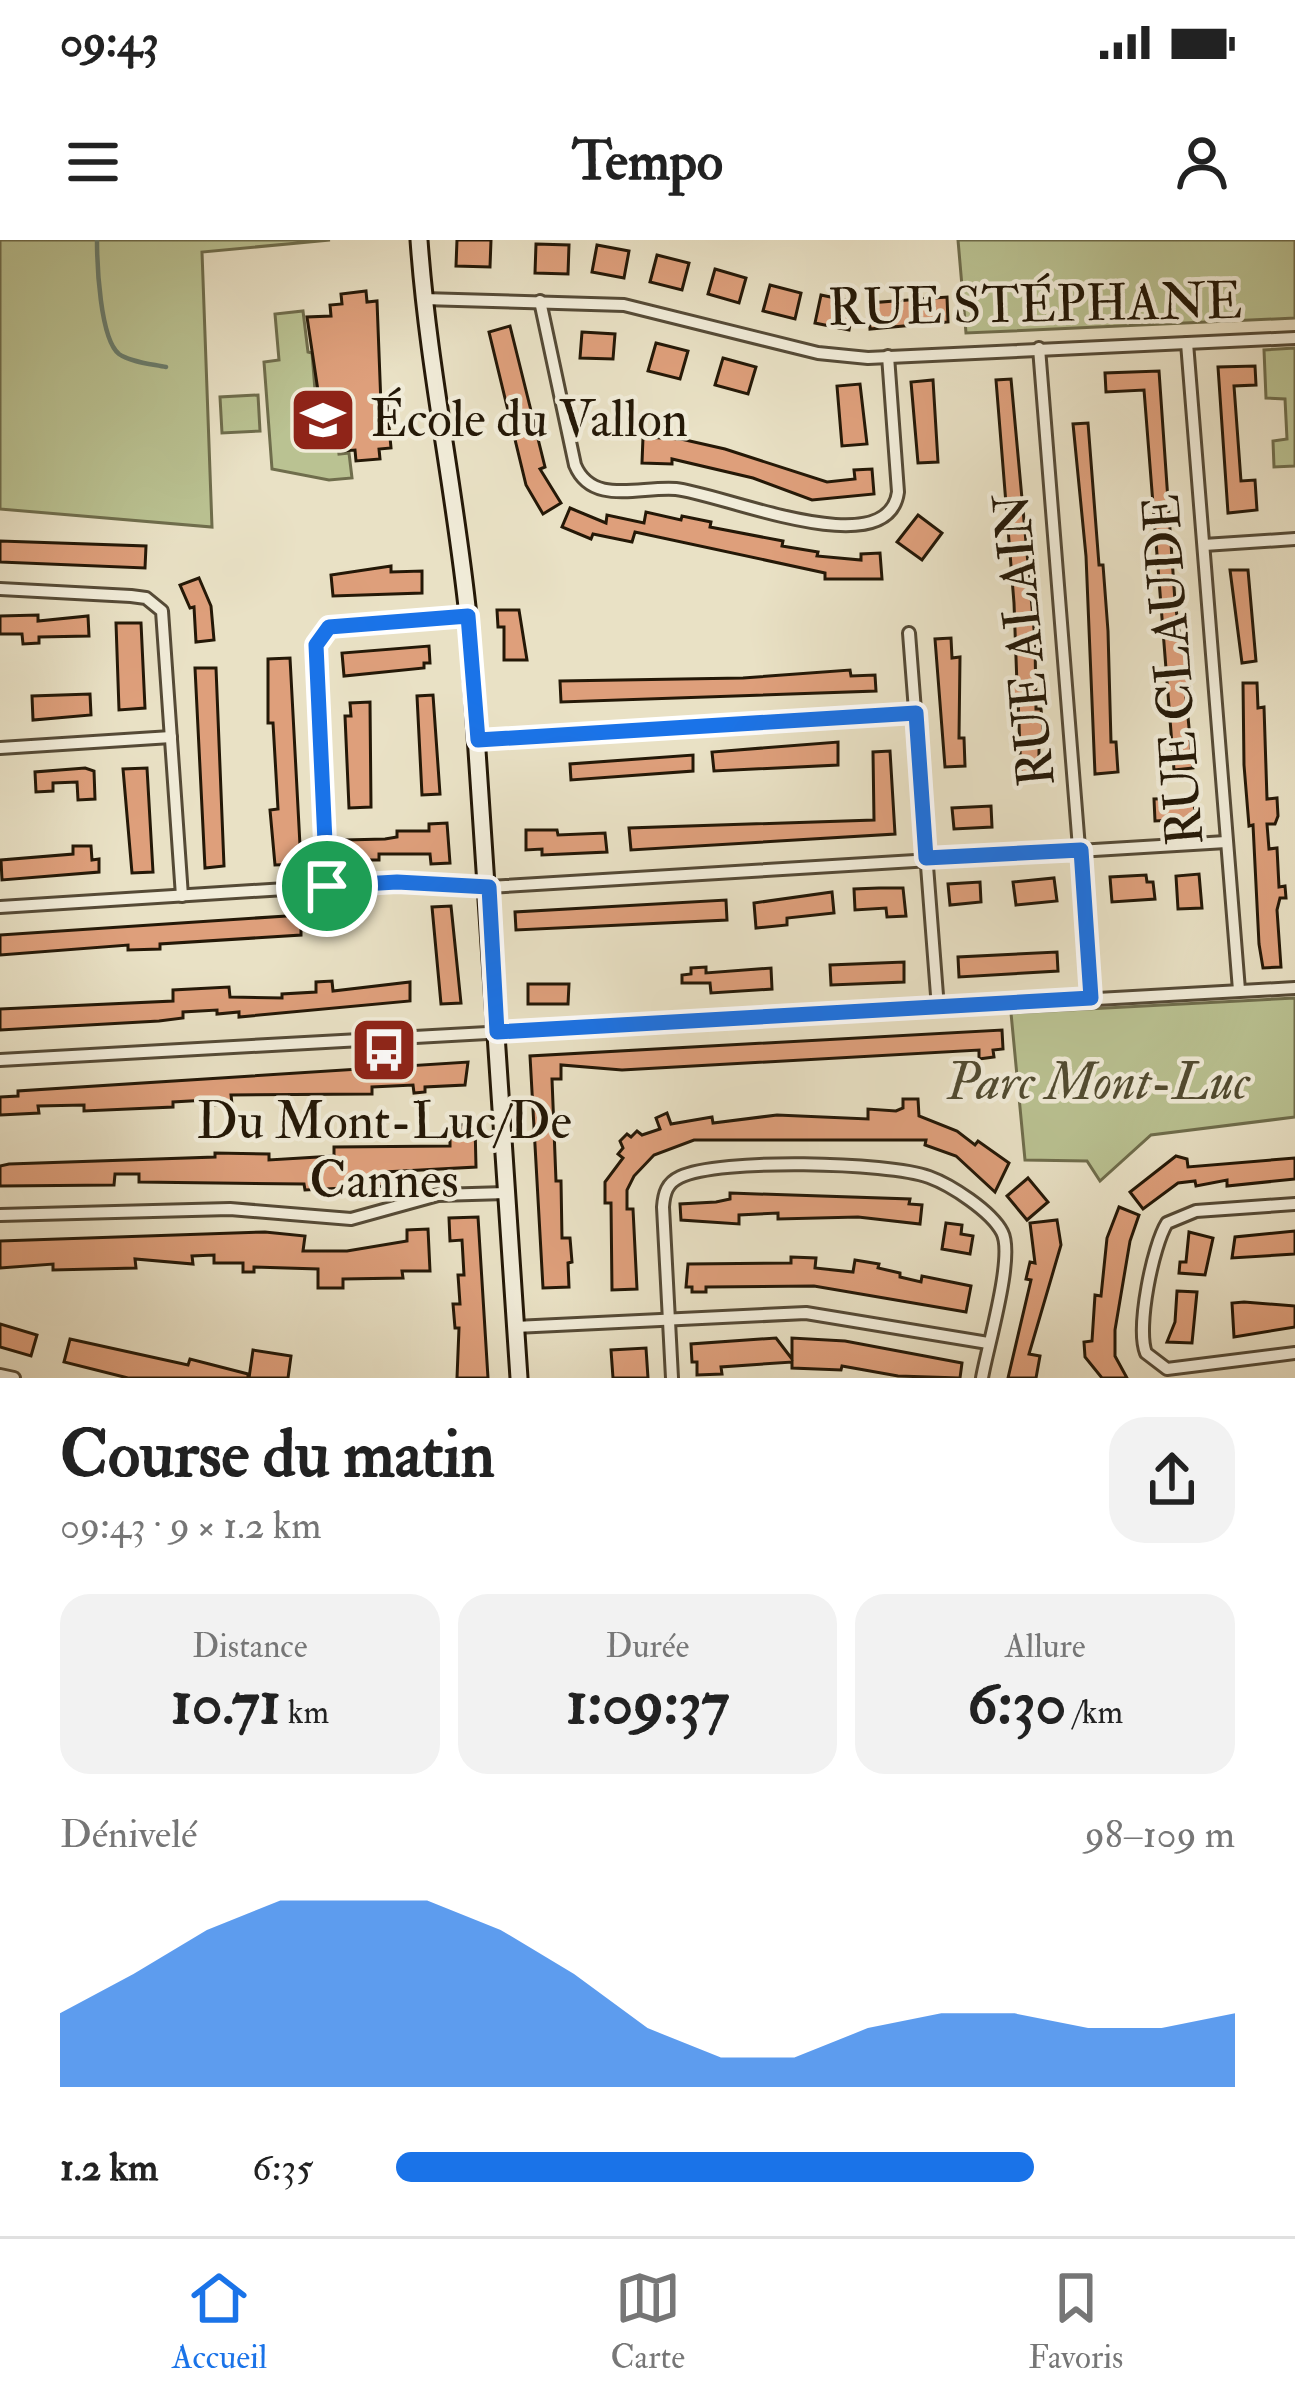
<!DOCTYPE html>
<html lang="fr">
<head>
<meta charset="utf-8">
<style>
	:root { --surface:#fff; --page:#f2f2f2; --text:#222; --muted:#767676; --line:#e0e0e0; --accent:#1a73e8 }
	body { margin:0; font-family:"IM FELL Double Pica",serif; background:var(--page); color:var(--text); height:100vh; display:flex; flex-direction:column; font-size:45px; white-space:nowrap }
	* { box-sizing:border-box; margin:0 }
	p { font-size:39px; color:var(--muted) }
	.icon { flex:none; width:66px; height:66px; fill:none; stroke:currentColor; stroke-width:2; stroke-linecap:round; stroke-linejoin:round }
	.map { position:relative; height:1138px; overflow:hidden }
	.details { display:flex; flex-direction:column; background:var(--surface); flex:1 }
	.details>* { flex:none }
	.pin { position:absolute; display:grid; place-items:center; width:102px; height:102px; color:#fff; margin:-51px; border:6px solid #fff; border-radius:50%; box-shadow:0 3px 12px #0007 }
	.round { display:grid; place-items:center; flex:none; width:126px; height:126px; border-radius:36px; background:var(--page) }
	.summary { display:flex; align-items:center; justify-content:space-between; height:204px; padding:0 60px }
	h1 { font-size:66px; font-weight:700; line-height:90px }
	.figures { display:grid; grid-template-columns:repeat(3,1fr); gap:18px; height:204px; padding:12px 60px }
	.figures div { display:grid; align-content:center; border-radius:30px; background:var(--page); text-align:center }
	.figures b { font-size:60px; font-weight:700 }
	.figures small { font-size:33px; font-weight:400 }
	.figures p { font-size:33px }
	.chart { height:336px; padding:24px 60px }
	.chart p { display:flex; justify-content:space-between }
	.chart svg { width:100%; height:216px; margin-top:12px; fill:var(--accent); opacity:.7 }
	ul { padding:0 60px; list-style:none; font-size:39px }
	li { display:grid; grid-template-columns:192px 144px 1fr; align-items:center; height:90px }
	li i { height:30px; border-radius:15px; background:var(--accent) }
	.status { display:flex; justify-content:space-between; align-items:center; height:84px; padding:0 60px; background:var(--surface); direction:ltr }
	.status svg { height:33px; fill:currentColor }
	header { display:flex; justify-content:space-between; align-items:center; height:156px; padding:0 60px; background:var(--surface); font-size:54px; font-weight:700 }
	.menu { display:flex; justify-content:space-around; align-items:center; height:168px; border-top:3px solid var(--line); background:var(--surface); font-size:33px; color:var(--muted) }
	.menu a { display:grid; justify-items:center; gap:6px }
	.menu .active { color:var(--accent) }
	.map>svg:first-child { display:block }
</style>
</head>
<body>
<div class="status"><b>09:43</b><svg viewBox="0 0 49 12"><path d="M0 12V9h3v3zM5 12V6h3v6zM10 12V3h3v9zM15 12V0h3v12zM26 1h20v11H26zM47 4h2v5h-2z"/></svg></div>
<header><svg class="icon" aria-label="menu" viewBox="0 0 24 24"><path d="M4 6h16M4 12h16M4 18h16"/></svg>Tempo<svg class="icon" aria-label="person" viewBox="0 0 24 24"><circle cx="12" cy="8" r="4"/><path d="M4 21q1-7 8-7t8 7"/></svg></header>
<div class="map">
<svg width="1295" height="1138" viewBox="0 0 1295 1138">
	<rect width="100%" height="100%" fill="#e9e1c5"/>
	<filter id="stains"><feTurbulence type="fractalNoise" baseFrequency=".00167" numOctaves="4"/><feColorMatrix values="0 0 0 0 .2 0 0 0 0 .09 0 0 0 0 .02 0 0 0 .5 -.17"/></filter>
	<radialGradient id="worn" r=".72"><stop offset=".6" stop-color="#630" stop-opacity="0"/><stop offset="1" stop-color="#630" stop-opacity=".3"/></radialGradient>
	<g fill="#bac292" stroke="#6f6d4c" stroke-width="3">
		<path d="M0,0H330L202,12L212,287L0,269Z"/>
		<path d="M958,0H1295V78L966,93Z"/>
		<path d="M303,71L308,112L312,113L317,175H334L339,214L349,213L352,238L329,240L272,229L264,122L279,120L275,74Z"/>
		<path d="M1295,108V226L1274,227L1273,201L1287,199L1285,159L1266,158L1264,110Z"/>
		<path d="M258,155L260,191L222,193L220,157Z"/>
		<path d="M1295,758V877L1151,895L1100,941L1087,921L1025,920L1011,773Z"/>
	</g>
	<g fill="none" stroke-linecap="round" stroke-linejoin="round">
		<path stroke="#6a7c6c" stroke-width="4.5" d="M97,0C97,24 100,99 119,114C130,122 152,124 166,127"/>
	</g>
	<g fill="#de9f7b" stroke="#241807" stroke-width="3">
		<path d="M457,0H491L490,27L456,26Z"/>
		<path d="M536,4L569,5L568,34L535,33Z"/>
		<path d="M597,5L629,11L624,38L592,32Z"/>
		<path d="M657,15L689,23L682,50L650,42Z"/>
		<path d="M715,29L746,38L739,63L708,54Z"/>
		<path d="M770,45L801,53L795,79L763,71Z"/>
		<path d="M366,51L367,62L377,61L381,165L387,164L391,208L379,209L380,219L356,221L355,210L343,211L339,169L321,171L307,77L331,76L330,65L342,64L341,54Z"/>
		<path d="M821,55L854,62L849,90L815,83Z"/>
		<path d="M947,57L948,82L870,89L869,63Z"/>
		<path d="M510,86L545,227L540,229L561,263L543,274L526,245L489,92Z"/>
		<path d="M582,92L615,94L613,119L580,118Z"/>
		<path d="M656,103L688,111L680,139L648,131Z"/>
		<path d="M723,118L756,127L748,154L715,145Z"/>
		<path d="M1255,126L1256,145L1234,146L1241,241L1255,240L1257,270L1228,273L1218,127Z"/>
		<path d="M1159,131L1175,361L1180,399H1186L1191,457H1186L1193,528L1174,530L1144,150L1106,152L1105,133Z"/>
		<path d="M1011,139L1035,400L1036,469H1041L1044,498L1039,499V537H1021L1018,457H1010L1009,446L1017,445L1014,363L996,140Z"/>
		<path d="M933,140L938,222L918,223L911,142Z"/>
		<path d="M860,144L867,204L842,206L837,146Z"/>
		<path d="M1088,183L1099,325H1103L1108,391L1111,502H1116L1118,532L1095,534L1086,316L1073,184Z"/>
		<path d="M643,197L681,199L725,209L827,242L855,239L854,230L872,229L874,254L812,260L753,238L672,219V224L642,223Z"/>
		<path d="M570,268L606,283L607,275L644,283L646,272L681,280L682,276L711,282L710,287L783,301L782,306L818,312L817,316L861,320V314L880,313L882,339H825V333L635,292L632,302L593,294L591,299L562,287Z"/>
		<path d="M918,275L942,293L922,320L897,302Z"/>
		<path d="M0,301L146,306L145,328L0,322Z"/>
		<path d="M391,326V332L422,331V353L333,356L331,335Z"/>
		<path d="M1230,330H1248L1256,421L1242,423Z"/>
		<path d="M199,338L211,366L214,400L196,402L194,367L190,368L180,345Z"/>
		<path d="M497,370H519L527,420H504V387H498Z"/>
		<path d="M38,375V381L88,376L89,396L39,397V403L23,404L22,394H0V376Z"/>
		<path d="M116,383H141L145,468L119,470Z"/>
		<path d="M951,398L952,418L960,417L959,498H964L965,526L945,527L935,399Z"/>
		<path d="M429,406L430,423H424V428L344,436L342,413Z"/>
		<path d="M290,418L301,624L275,625L270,570L278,569L273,483H268V419Z"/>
		<path d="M195,428H216L224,626L205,628Z"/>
		<path d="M850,430L851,436L875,435L876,451L561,462L560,441L743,438Z"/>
		<path d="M1243,443H1257L1258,468L1264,467L1267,559L1277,558L1278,576L1275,584H1267L1269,609L1277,608L1279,647L1285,646L1286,658H1280L1277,670L1281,727L1263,728L1259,704L1253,585L1249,586L1244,525Z"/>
		<path d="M90,454L91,475L33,480L32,456Z"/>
		<path d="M433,455L440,554L422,555L417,456Z"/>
		<path d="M370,462L371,567L349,568L345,476H351L350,463Z"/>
		<path d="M838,502V525L714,531L712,512Z"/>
		<path d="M890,511L895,594L631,610L629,588L874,580L873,512Z"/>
		<path d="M693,515V531L571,540L570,524Z"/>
		<path d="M85,528L94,531L95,559L78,560L77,542L53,543V551L36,552L35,532Z"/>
		<path d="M147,528L153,632L132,633L123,529Z"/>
		<path d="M1194,558L1195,579L1155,581L1154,559Z"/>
		<path d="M991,566L992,587L954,589L952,568Z"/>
		<path d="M447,583L450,623L431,624L430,614H379V620H345V600L385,599L397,597V591H429V584Z"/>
		<path d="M526,590H557L558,595L605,593L607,612L542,615V609L526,610Z"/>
		<path d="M73,606H91L92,620L99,619V632L2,640L1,620L73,614Z"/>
		<path d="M1199,634L1202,668L1178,669L1176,636Z"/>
		<path d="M1146,635L1147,642H1153L1155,659L1112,662L1110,637Z"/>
		<path d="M1054,638L1057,661L1016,665L1013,642Z"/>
		<path d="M980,642L981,662L950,665L948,644Z"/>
		<path d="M879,648H903L906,676L887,677L886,668L855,670L854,649Z"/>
		<path d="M832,652L834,673L787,678V685L756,688L754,663Z"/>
		<path d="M726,660L727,680L516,690L515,672Z"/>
		<path d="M451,666L461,763L441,764L432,667Z"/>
		<path d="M301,675V695L160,704V709L128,710V705L0,715V695Z"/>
		<path d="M1057,712L1058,731L959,737L958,717Z"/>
		<path d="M904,722V742L831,745L830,725Z"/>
		<path d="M706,727V733L771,728L772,749L711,753L710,743H682V735L691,734V728Z"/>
		<path d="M332,741L333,751L410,742V761L239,777V772L217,774V770L183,772V778L159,781L0,790V769L173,761V750L229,747L230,757L282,758V754L316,752V742Z"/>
		<path d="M528,744H569L568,764H528Z"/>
		<path d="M1002,790L1003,809L993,810L994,817L979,819V810L622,830L561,825V839H552L556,941H561L562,998H570L572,1022L568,1023L569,1047L543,1048L530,816Z"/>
		<path d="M468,822L465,845L425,847V852L414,853L413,845L372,847V854L231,855L232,864L208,865L207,860L173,862V867L84,871V865L38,866L39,873L0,875V857L18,856V851Z"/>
		<path d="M903,859H918L919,876L957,891L975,905L978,901L1009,923L995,952L956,916L925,905L926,900H694L654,915L634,936L627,950V969H633L637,1049L612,1050L611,963H605V942L623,918L618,914L623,908L620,901L627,894L631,897L637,891L642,895L660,889L656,878L667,873L671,884L712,877L713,883L777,875L868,879V869L896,871L903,868Z"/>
		<path d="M475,884L476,927L385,932V946L305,950L304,944L139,942V934H115L114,945L0,946V926L9,924L215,917V913L269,914V920L334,916V907L450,906V898H461L460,885Z"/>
		<path d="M1176,916L1187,919L1188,927L1295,918V939L1227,946V940L1196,946L1195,941L1178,943L1143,969L1130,952Z"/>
		<path d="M1028,938L1048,962L1027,980L1007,956Z"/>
		<path d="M730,953L910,959L909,964L922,965L920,984L858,977L778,979V973L739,975V984L681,980L680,964L716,962L730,959Z"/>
		<path d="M1119,967L1139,975L1130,1001L1115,1090V1116L1127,1138H1102L1085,1117L1084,1102L1092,1101L1095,1055L1101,1056L1107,998Z"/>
		<path d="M478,977L488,1138H457L459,1088H455L453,1064H460L458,1035H464L462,1000L450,1001L449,978Z"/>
		<path d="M1057,980L1061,1005L1029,1114L1040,1116L1036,1138H1008L1031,1040L1026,1039L1030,1022L1035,1023L1030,983Z"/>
		<path d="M946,983L962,985L961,994L973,996L970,1014L942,1009Z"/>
		<path d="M428,989L430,1031H402L403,1038L343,1039V1048H318V1029L254,1027V1032H243V1023H214V1015L192,1016L193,1024L135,1019L136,1028L53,1030V1024L0,1028V1001L265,992L305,996L303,1011H347L407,1001V990Z"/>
		<path d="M1295,991V1014L1232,1018L1235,997Z"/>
		<path d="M1189,992L1213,998L1205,1035L1179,1033L1180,1022H1186Z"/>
		<path d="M791,1017L816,1018L815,1028L853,1032L855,1020L879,1024L878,1028L900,1033V1037L921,1042L922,1036L971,1046L966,1072L814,1046L706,1047V1052H692V1047H686L688,1024L791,1023Z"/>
		<path d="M1177,1051L1197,1052L1192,1103L1167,1102L1175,1082Z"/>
		<path d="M1244,1062L1295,1066V1087L1234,1097L1232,1063Z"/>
		<path d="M0,1084L37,1095L31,1116L0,1107Z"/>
		<path d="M776,1098L792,1119V1098L845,1101L962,1123L960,1138L898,1136L842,1126L841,1130L792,1128V1122L721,1127L722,1134L697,1135V1122H692L691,1104Z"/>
		<path d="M70,1099L188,1125L190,1119L248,1134V1138H128L64,1122Z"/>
		<path d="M646,1108L648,1138H613L611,1110Z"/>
		<path d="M253,1110L291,1116L288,1138H249Z"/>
	</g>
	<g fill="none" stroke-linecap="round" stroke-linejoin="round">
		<g stroke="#554a36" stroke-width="16">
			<g id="street">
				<path d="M423,59L624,65L818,113L868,118L1295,98"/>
				<path d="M540,61L575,225C592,266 640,246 676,249C723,254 888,326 898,252L888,116"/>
				<path d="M1187,103L1239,750"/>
				<path d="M1039,108L1091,758"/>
				<path d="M1204,305L1295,299"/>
				<path d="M0,349L131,356L146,358L162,371L182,656"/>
				<path d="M909,393L938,768"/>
				<path d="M479,500L916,473"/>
				<path d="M0,508L171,497"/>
				<path d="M327,646L316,405L329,387L468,376"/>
				<path d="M0,667L396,642L489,647L1226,602"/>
				<path d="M0,820L1295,748"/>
				<path d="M1295,964L1196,971L1167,983C1153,1005 1136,1088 1146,1113L1167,1129L1295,1113"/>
				<path d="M0,975L230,969L351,979L438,955L506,953"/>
				<path d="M515,1087L806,1073L988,1103"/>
				<path d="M0,1135L14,1138"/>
				<path d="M672,1138L663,967C664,953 667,943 680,937C719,918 888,922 929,937C951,945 991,971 1002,992C1015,1016 987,1108 982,1138"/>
			</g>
		</g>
		<g stroke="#241807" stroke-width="21">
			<path id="secondary" d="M419,0C428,127 455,250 468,376L519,1138"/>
		</g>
		<use href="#street" stroke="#f1ecd9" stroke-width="10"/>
		<use href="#secondary" stroke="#f1ecd9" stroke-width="15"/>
	</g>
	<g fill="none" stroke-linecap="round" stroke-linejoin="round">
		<g stroke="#fff" stroke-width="24">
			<path id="route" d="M468,376L478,500L916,473L926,618L1081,610L1091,758L497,792L489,647L397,642L327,646L316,405L329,387Z"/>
		</g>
		<use href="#route" stroke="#1a73e8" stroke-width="15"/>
	</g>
	<defs>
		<g id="school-square" transform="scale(3.45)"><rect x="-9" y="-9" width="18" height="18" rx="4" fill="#8f2418" stroke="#f1ecd9"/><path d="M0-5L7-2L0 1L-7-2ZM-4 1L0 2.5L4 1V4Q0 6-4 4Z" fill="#fff"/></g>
		<g id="bus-square" transform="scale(3.45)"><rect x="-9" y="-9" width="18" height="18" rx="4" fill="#8f2418" stroke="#f1ecd9"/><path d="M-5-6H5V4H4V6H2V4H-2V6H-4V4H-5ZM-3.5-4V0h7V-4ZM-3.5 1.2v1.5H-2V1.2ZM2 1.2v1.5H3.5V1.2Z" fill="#fff"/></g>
	</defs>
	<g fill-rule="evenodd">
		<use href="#school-square" x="323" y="180"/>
		<use href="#bus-square" x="384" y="810"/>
	</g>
	<g text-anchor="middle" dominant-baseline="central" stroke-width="9" stroke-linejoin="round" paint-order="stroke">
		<g font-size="51" fill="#241807" stroke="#f1ecd9">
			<text transform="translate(1035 65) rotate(-1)">RUE STÉPHANE</text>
			<text transform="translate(1025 400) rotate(-95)">RUE ALAIN</text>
			<text transform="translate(1174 430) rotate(-94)">RUE CLAUDE</text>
		</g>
		<g font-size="51" fill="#241807" stroke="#f1ecd9" text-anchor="start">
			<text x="370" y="180">École du Vallon</text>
			<text x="384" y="882" text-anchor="middle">Du Mont-Luc/De<tspan x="384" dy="59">Cannes</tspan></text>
		</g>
		<g font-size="51" font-style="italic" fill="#514b31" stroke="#f1ecd9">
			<text x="1098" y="843">Parc Mont-Luc</text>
		</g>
	</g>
	<rect width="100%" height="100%" filter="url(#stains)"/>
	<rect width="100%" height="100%" fill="url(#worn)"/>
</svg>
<div class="pin" style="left:327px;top:646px;background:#1e9e55"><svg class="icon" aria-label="arrive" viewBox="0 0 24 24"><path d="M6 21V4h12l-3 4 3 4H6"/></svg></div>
</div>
<section class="details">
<div class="summary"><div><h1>Course du matin</h1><p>09:43 · 9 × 1.2 km</p></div><a class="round"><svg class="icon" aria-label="share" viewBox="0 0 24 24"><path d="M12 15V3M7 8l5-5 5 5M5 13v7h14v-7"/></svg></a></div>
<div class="figures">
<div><p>Distance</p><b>10.71<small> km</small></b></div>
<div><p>Durée</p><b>1:09:37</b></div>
<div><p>Allure</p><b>6:30<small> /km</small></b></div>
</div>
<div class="chart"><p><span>Dénivelé</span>98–109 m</p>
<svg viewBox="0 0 160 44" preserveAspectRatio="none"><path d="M0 44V29L10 21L20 12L30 6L40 6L50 6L60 12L70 21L80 32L90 38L100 38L110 32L120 29L130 29L140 32L150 32L160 29V44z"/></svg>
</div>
<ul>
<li><b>1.2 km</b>6:35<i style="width:76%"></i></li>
</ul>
</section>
<nav class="menu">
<a class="active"><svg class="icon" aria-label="home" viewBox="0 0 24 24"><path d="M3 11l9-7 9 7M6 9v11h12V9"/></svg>Accueil</a>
<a><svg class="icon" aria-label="map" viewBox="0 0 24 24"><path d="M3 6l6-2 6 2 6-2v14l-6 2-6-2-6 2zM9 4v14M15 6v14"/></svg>Carte</a>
<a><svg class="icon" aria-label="saved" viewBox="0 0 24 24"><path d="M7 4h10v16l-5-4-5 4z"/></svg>Favoris</a>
</nav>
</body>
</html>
